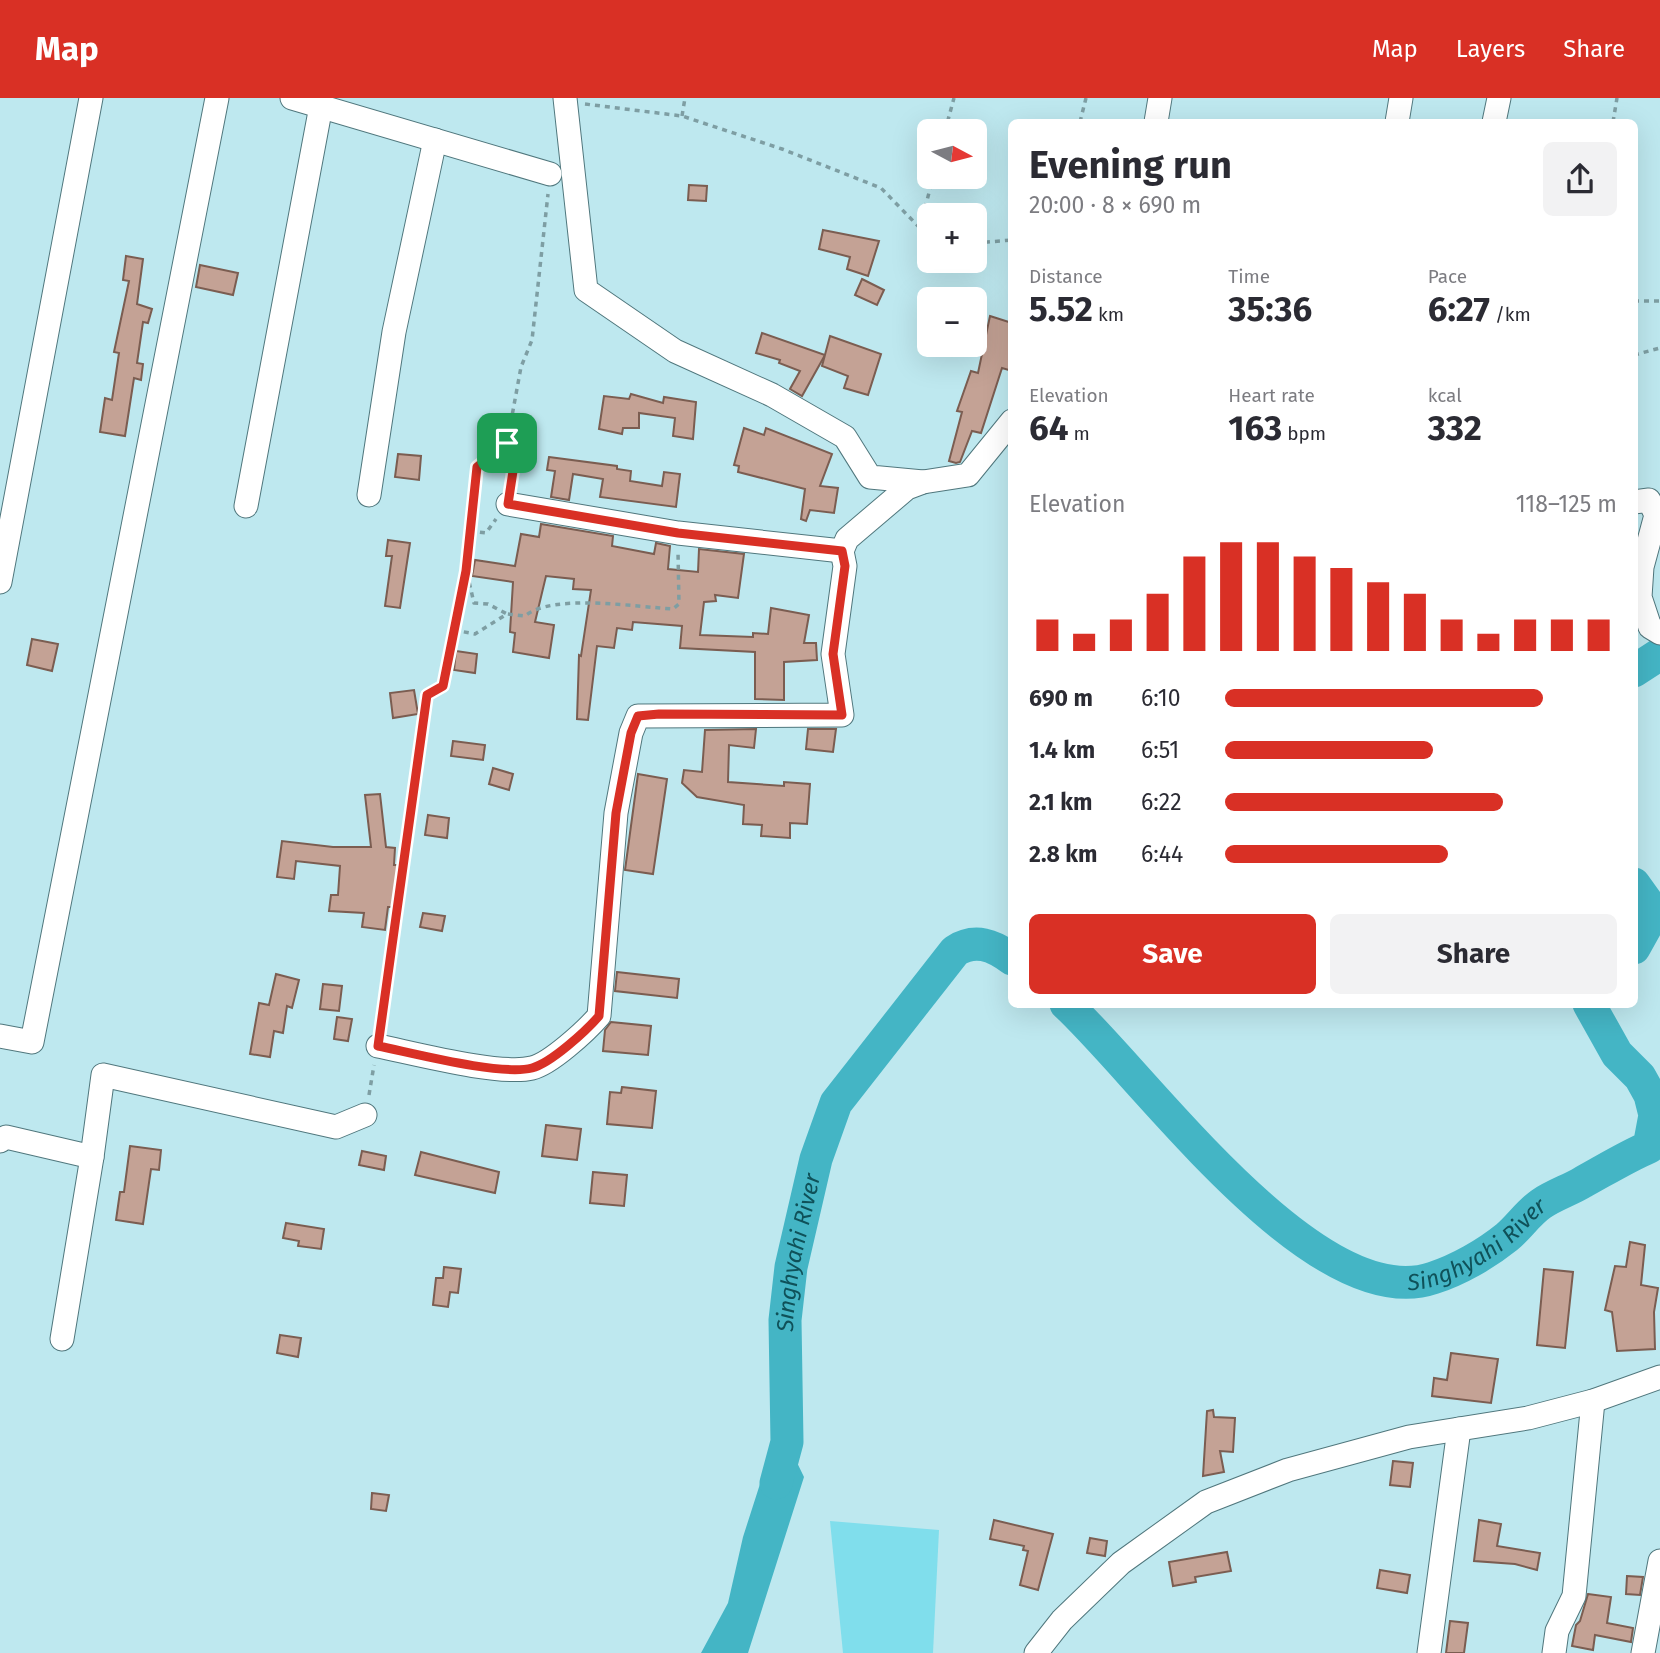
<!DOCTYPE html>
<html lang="en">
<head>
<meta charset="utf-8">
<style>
	:root { --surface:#fff; --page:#f2f2f3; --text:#2b2b33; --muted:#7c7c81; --accent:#d93025 }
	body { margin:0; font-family:"Fira Sans",sans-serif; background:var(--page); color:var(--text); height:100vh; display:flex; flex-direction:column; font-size:26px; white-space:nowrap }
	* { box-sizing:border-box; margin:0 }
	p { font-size:23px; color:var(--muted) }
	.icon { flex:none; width:38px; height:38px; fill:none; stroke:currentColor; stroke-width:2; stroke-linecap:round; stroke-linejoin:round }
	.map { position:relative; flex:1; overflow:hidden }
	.side { position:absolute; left:1008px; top:21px; width:630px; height:889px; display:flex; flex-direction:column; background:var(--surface); border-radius:10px; box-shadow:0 7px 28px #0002 }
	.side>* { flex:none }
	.needle { width:46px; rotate:97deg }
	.tools { position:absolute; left:917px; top:21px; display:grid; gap:14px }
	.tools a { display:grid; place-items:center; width:70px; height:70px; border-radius:10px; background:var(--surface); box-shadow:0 7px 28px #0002; font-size:35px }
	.pin { position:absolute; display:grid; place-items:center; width:60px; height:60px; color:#fff; margin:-30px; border-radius:14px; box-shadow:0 4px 10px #0006 }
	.round { display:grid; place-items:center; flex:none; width:74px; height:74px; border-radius:10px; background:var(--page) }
	.summary { display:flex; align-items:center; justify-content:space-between; height:119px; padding:0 21px }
	h1 { font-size:38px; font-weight:700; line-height:52px }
	.metrics { display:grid; grid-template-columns:repeat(3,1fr); gap:10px; height:119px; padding:7px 21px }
	.metrics div { display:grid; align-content:center }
	.metrics b { font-size:35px; font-weight:700 }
	.metrics small { font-size:19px; font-weight:400 }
	.metrics p { font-size:19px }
	.chart { height:196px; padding:14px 21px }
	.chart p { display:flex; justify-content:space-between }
	.chart svg { width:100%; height:126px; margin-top:7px; stroke:var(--accent); stroke-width:6 }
	.button { display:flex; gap:14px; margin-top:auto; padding:14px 21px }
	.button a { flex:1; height:80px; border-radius:10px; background:var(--accent); color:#fff; font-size:28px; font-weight:700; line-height:80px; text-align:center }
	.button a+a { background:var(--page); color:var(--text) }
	ul { padding:0 21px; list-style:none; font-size:23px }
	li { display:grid; grid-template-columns:112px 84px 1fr; align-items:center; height:52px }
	li i { height:18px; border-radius:9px; background:var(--accent) }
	header { display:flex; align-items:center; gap:42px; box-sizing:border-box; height:98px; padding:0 35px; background:var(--accent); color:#fff }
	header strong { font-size:33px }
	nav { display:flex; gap:38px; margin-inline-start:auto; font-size:24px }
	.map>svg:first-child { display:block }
</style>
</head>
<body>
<header>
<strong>Map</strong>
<nav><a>Map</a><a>Layers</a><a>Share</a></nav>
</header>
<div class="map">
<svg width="1660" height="1555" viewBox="0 0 1660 1555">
	<rect width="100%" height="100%" fill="#bee8ef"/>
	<path fill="#80deec" d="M830,1423L939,1432L933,1555H843Z"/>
	<path fill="#44b5c5" d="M787,1344L804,1379L748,1555H701L728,1505L743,1439L767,1364Z"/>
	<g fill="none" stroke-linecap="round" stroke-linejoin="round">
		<g stroke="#44b5c5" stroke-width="33">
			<path d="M1634,573L1660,556"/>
			<path d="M1634,786L1654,814L1634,850"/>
			<path id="s1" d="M1066,906C1144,978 1316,1220 1433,1180C1458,1172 1486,1156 1507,1139C1519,1129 1528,1115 1541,1106C1554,1097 1570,1092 1583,1084C1605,1072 1626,1059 1649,1049L1655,1017L1650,997L1640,979L1617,956L1589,906"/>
			<path id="s2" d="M776,1385L787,1344L785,1222L791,1169L816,1061L836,1005L955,853C975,840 993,847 1012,861"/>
		</g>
	</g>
	<g fill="#c4a295" stroke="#7b5d51" stroke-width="2">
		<path d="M689,87L707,88L706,103L688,102Z"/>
		<path d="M823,132L879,143L868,178L847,171L850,159L819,151Z"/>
		<path d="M126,158L143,161L137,206L152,211L148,225L143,224L137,265L143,266L141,282L134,280L125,338L100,334L105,300L112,302L119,255L114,254L129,183L123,182Z"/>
		<path d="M200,167L238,175L233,197L196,189Z"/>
		<path d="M862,181L884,192L877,207L855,197Z"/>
		<path d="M990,218L1012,225V273L1002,270L981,335L972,333L960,364L956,365L949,363L962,314L957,313L971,273L978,275Z"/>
		<path d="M762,235L825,257L802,298L790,291L800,273L779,265L780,262L756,255Z"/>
		<path d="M830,238L881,256L868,297L844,290L848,278L822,268Z"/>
		<path d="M631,296L663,305L664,299L696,304L693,341L673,338L675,320L639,315V330H623L622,336L599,331L604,298L629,301Z"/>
		<path d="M744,330L764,337L766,330L832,356L820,388L838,390L834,415L810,412L806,423L801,421L805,391L738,374L739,368L734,367Z"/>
		<path d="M398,356L421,358L419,382L395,379Z"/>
		<path d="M549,359L617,368V371L631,373L630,383L662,388L664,374L680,376L676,409L600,399L603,381L573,376L569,402L551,399L555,373L547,372Z"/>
		<path d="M541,426L613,438L612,448L654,456L656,445L670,448L668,471L698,474L699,451L744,456L738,500L715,497L716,503L704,504L700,537L753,539V535L768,536L771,510L809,517L804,545H816L817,562L784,564V602L755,601V554L680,550L682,528L633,524L632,532L617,530L614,550L597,548L588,622L577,621L579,557L581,558L591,492L573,491L574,481L546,478L535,524L554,527L549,560L513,554L515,535L510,534L513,484L472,478L475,462L515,468L521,436L539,439Z"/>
		<path d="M388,442L410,445L400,510L385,508L392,458H386Z"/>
		<path d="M32,541L58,546L52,573L27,567Z"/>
		<path d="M456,553L477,556L475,575L454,572Z"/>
		<path d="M414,592L418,616L393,620L390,595Z"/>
		<path d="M756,631L754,650L729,647L728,684L784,688V684L810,686L807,726L790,725V740L761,738L762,727L743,726L744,707L697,699L682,685L684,672L702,674L705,632Z"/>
		<path d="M808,631H836L833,654L806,651Z"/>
		<path d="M453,643L485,647L483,662L451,658Z"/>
		<path d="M493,670L513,676L509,692L489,686Z"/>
		<path d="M638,676L667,681L653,776L625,772Z"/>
		<path d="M380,696L386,749L395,750L394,767H399L397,795L394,809H388L385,832L362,829L364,815L329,813L331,797H338L340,768L296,763L294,781L277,779L282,743L333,749H371L365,697Z"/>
		<path d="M428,717L449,720L447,740L425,737Z"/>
		<path d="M423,815L445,818L442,833L420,829Z"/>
		<path d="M617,874L679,881L677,900L615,893Z"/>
		<path d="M276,876L299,882L292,910L287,908L283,935L274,933L270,959L250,956L259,905L269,907Z"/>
		<path d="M323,886L342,888L339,913L320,911Z"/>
		<path d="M337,919L352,921L348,943L334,941Z"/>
		<path d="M611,924L651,928L648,957L603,953L605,932Z"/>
		<path d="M622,989L656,993L652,1030L607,1026L610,994L621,995Z"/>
		<path d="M546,1027L581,1031L577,1062L542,1058Z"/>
		<path d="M130,1048L161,1052L159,1072L151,1071L143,1126L116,1122L120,1094H124Z"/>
		<path d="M362,1053L386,1058L384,1072L359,1067Z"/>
		<path d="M421,1054L499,1074L495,1095L415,1077Z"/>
		<path d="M593,1074L627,1077L624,1108L590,1105Z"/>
		<path d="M286,1125L324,1131L321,1151L298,1148L299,1143L283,1140Z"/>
		<path d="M1630,1144L1645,1147L1641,1187L1658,1190L1654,1214L1655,1251L1617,1253L1612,1214L1605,1212L1615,1168L1626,1169Z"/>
		<path d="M444,1169L461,1171L458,1195L450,1194L448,1209L433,1207L436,1180H443Z"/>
		<path d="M1544,1171L1573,1174L1565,1250L1537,1247Z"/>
		<path d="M280,1237L301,1240L298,1259L277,1255Z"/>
		<path d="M1451,1255L1498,1261L1491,1305L1432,1298L1434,1280L1447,1282Z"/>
		<path d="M1213,1312L1214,1319L1235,1320L1233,1354L1220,1353L1224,1374L1203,1378L1207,1313Z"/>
		<path d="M1393,1363L1413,1365L1410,1389L1390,1387Z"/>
		<path d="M372,1395L389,1397L386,1413L371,1411Z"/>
		<path d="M994,1422L1053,1436L1038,1492L1020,1487L1028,1453L1023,1452L1024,1448L990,1441Z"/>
		<path d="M1479,1422L1501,1426L1497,1448L1540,1455L1537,1472L1515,1466L1474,1463Z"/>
		<path d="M1090,1440L1107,1443L1105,1458L1087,1455Z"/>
		<path d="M1227,1454L1231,1473L1195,1479L1196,1484L1173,1488L1169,1464Z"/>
		<path d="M1380,1472L1410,1477L1407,1495L1377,1490Z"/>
		<path d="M1627,1478L1643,1479L1640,1497L1626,1496Z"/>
		<path d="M1588,1496L1611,1499L1607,1525L1633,1530L1631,1544L1595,1537L1593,1552L1572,1548L1576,1527L1580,1523Z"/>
		<path d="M1450,1523L1468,1525L1464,1555H1446Z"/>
	</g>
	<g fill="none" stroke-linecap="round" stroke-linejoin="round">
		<g stroke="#50777d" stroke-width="25">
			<g id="minor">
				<path d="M292,0L550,76"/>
				<path d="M565,0L586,192L675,253L772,297L845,339L870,379L923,384"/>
				<path d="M1156,24L1160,0"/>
				<path d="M1397,24L1401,0"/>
				<path d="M1494,24L1499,0"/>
				<path d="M369,397L394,234L435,42"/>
				<path d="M1634,404L1649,402L1656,417L1642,469L1640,499L1650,529L1660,535"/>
				<path d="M508,406L678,435L842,453"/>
				<path d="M246,408L321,8"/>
				<path d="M0,484L91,0"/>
				<path d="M0,938L32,944L217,0"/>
				<path d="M378,948C413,955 500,978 532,970C550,966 586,933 599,918L616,715L631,635L638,618L842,617L833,556L845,468L842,453L847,441L907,390L923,384L968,377L1012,323"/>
				<path d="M0,1043L6,1039L92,1059L103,977L336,1029L365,1017"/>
				<path d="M62,1241L92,1059"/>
				<path d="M1036,1555L1062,1522L1121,1465L1206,1404L1288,1372L1409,1339L1528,1320L1593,1303L1660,1279"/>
				<path d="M1429,1555L1459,1331"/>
				<path d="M1554,1555L1557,1533L1574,1498L1593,1303"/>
				<path d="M1643,1555L1660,1463"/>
			</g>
		</g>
		<g stroke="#7e9ea3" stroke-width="3.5" stroke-dasharray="5 5" stroke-linecap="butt">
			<path d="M585,6L682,18L782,51L881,90L920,130"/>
			<path d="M682,18L685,0"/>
			<path d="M1080,24L1086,0"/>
			<path d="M1613,24L1617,0"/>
			<path d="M945,33L954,0"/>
			<path d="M929,133L920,130L933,79"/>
			<path d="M975,145L1012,142"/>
			<path d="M1634,203H1660"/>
			<path d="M1634,257L1660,250"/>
			<path d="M507,345L521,269L532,242L548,96"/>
			<path d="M470,433L486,435L496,421"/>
			<path d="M467,475L474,505L488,506L507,516"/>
			<path d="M454,532L475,536L507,516L525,518C552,495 637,509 673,511L679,506L678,454"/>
			<path d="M381,928L427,597L443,588L466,473L477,369L507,345L515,360L511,386"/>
			<path d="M369,997L374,967"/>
		</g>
		<use href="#minor" stroke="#fff" stroke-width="23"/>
	</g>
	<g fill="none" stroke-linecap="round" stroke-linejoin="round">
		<g stroke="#fff" stroke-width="14">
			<path id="route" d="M507,345L515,360L508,406L678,435L842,453L845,468L833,556L842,617L659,616L638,618L631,635L616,715L599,918C586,933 551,965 532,970C500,978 413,955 378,948L427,597L443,588L466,473L477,369Z"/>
		</g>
		<use href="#route" stroke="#d93025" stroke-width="9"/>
	</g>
	<g text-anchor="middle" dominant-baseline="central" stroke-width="6" stroke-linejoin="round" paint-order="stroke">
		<g font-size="23" font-style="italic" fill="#0f5159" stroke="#cbf5fc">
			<text stroke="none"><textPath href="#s1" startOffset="530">Singhyahi River</textPath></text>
			<text stroke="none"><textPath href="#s2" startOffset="233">Singhyahi River</textPath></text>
		</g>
	</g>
</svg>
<div class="tools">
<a><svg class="needle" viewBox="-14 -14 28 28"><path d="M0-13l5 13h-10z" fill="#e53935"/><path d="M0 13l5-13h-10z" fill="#7c7c81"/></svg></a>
<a>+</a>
<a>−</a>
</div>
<div class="pin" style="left:507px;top:345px;background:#1e9e55"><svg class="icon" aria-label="arrive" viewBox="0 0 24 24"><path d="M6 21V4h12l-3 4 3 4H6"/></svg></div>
<section class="side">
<div class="summary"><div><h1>Evening run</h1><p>20:00 · 8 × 690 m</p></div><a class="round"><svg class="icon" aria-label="share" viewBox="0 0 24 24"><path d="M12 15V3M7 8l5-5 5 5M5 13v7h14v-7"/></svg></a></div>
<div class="metrics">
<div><p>Distance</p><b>5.52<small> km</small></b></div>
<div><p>Time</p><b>35:36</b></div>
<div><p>Pace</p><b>6:27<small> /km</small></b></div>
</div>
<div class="metrics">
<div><p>Elevation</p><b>64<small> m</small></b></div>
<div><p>Heart rate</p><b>163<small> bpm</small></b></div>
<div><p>kcal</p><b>332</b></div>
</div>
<div class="chart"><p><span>Elevation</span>118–125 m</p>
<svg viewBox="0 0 160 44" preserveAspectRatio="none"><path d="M5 44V33M15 44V38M25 44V33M35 44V24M45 44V11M55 44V6M65 44V6M75 44V11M85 44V15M95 44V20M105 44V24M115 44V33M125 44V38M135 44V33M145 44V33M155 44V33"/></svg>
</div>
<ul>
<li><b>690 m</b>6:10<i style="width:81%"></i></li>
<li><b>1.4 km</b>6:51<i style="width:53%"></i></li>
<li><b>2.1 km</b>6:22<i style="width:71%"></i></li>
<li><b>2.8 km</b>6:44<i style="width:57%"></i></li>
</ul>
<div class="button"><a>Save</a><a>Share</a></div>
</section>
</div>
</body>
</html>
